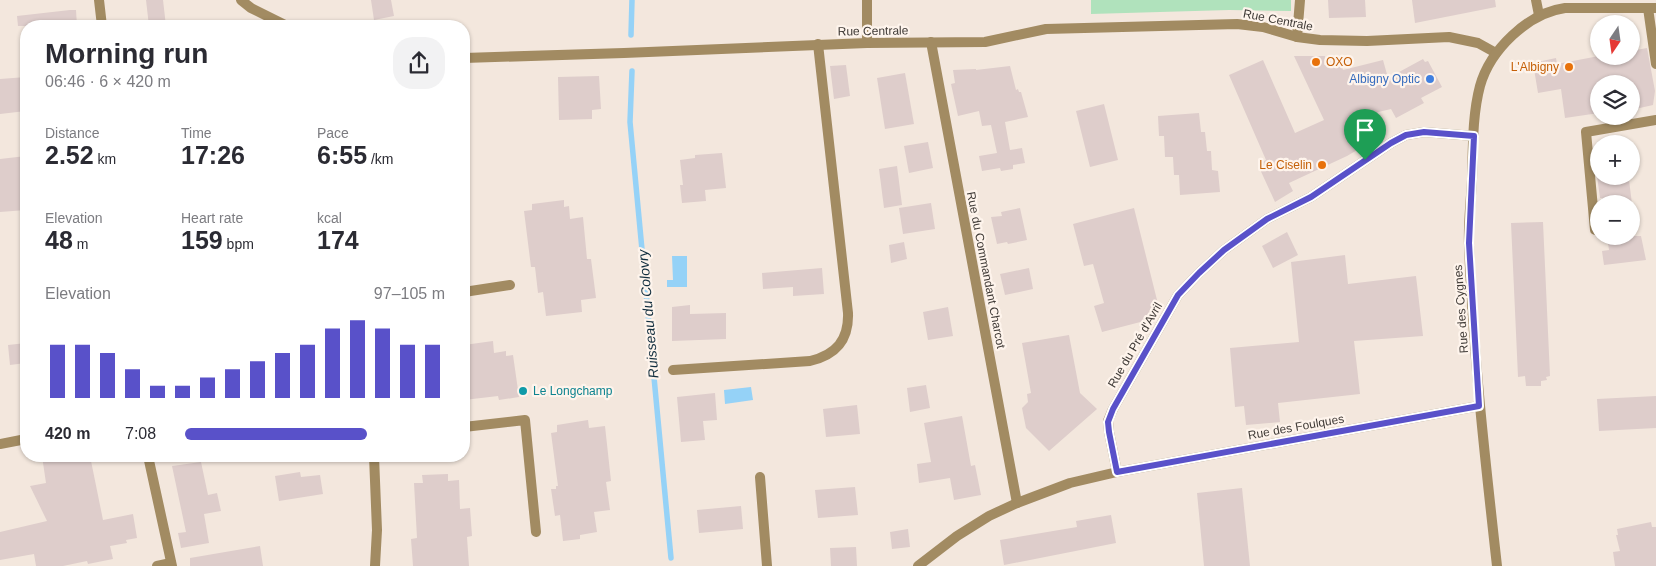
<!DOCTYPE html>
<html lang="en">
<head>
<meta charset="utf-8">
<style>
	:root { --surface:#fff; --page:#f2f2f3; --text:#2b2b33; --muted:#7c7c81; --accent:#5951c9 }
	body { margin:0; font-family:Helvetica,sans-serif; background:var(--page); color:var(--text); height:100vh; display:flex; flex-direction:column; font-size:19px; white-space:nowrap }
	* { box-sizing:border-box; margin:0 }
	p { font-size:16px; color:var(--muted) }
	.icon { flex:none; width:28px; height:28px; fill:none; stroke:currentColor; stroke-width:2; stroke-linecap:round; stroke-linejoin:round }
	.map { position:relative; flex:1; overflow:hidden }
	.drawer { position:absolute; left:20px; top:20px; width:450px; height:442px; display:flex; flex-direction:column; background:var(--surface); border-radius:20px; box-shadow:0 1px 4px #0004 }
	.drawer>* { flex:none }
	.needle { width:32px; rotate:193deg }
	.controls { position:absolute; left:1590px; top:15px; display:grid; gap:10px }
	.controls a { display:grid; place-items:center; width:50px; height:50px; border-radius:50%; background:var(--surface); box-shadow:0 1px 4px #0004; font-size:25px }
	.pin { position:absolute; display:grid; place-items:center; width:42px; height:42px; color:#fff; margin:-51px -21px; border-radius:50% 50% 50% 0; rotate:-45deg; box-shadow:0 0 5px #0007 }
	.pin .icon { rotate:45deg }
	.round { display:grid; place-items:center; flex:none; width:52px; height:52px; border-radius:20px; background:var(--page) }
	.head { display:flex; align-items:center; justify-content:space-between; height:85px; padding:0 25px }
	h1 { font-size:28px; font-weight:700; line-height:38px }
	.metrics { display:grid; grid-template-columns:repeat(3,1fr); gap:8px; height:85px; padding:5px 25px }
	.metrics div { display:grid; align-content:center }
	.metrics b { font-size:25px; font-weight:700 }
	.metrics small { font-size:14px; font-weight:400 }
	.metrics p { font-size:14px }
	.chart { height:140px; padding:10px 25px }
	.chart p { display:flex; justify-content:space-between }
	.chart svg { width:100%; height:90px; margin-top:5px; stroke:var(--accent); stroke-width:6 }
	ul { padding:0 25px; list-style:none; font-size:16px }
	li { display:grid; grid-template-columns:80px 60px 1fr; align-items:center; height:38px }
	li i { height:12px; border-radius:6px; background:var(--accent) }
	.map>svg:first-child { display:block }
</style>
</head>
<body>
<div class="map">
<svg width="1656" height="566" viewBox="0 0 1656 566">
	<rect width="100%" height="100%" fill="#f3e7dd"/>
	<path fill="#b0e2bc" d="M1091,0H1291V11L1229,10L1091,14Z"/>
	<g fill="#95d2f7">
		<path d="M672,256H687V287H667V280H673Z"/>
		<path d="M751,387L753,400L725,404L724,390Z"/>
	</g>
	<g fill="none" stroke-linecap="round" stroke-linejoin="round">
		<g stroke="#95d2f7" stroke-width="5.5">
			<path d="M631,35L632,0"/>
			<path d="M632,71L630,122L671,558"/>
		</g>
	</g>
	<g fill="#decdcb">
		<path d="M146,0H163L166,26H149Z"/>
		<path d="M371,0H391L394,16L374,20Z"/>
		<path d="M1328,0H1365L1366,17L1329,18Z"/>
		<path d="M1412,0H1495L1496,7L1415,23Z"/>
		<path d="M70,10H76L77,26H18L17,16Z"/>
		<path d="M1647,48L1655,91L1653,105L1631,110V84H1599V113L1565,118L1561,89L1538,93L1533,63L1556,58L1557,64L1599,56H1631V51Z"/>
		<path d="M1294,56H1325L1324,65L1341,62L1343,70L1383,60L1388,78L1423,59L1425,62L1428,61L1442,87L1421,98L1424,103L1396,118L1391,109L1357,117L1369,143L1347,156L1289,183L1293,191L1275,202L1258,165L1266,160L1229,75L1263,60L1295,133L1324,120Z"/>
		<path d="M846,65L850,96L834,99L830,66Z"/>
		<path d="M1010,66L1016,90L1018,89L1019,92H1021L1028,117L1005,122L1010,150L1022,148L1025,163L1013,165V169L1001,171L1000,168L982,171L979,156L997,153L991,125L982,126L979,111L958,116L951,84L955,83L953,70L976,69V70Z"/>
		<path d="M905,73L914,124L885,129L877,78Z"/>
		<path d="M599,76L601,109L592,110V119L559,120L558,77Z"/>
		<path d="M26,77V111L0,114V79Z"/>
		<path d="M1104,104L1118,160L1090,167L1076,111Z"/>
		<path d="M1199,113L1201,132H1205L1207,151H1211L1212,170L1218,171L1220,192L1180,195L1179,175H1174L1173,157H1165L1164,136H1159L1158,116Z"/>
		<path d="M928,142L933,168L909,173L904,146Z"/>
		<path d="M722,153L726,188L705,190L706,201L682,203L680,185H683L680,160L695,158V155Z"/>
		<path d="M26,156V210L0,212V159Z"/>
		<path d="M897,166L902,205L884,208L879,169Z"/>
		<path d="M1597,176H1614L1615,179L1618,178L1619,182L1629,180L1632,204H1603L1602,198H1600Z"/>
		<path d="M564,200V207L569,206L570,219L583,217L587,259H591L596,298L581,300L582,312L546,316L543,292L538,293L535,267H531L524,211L532,210V204Z"/>
		<path d="M931,203L935,229L903,234L899,208Z"/>
		<path d="M1020,208L1027,240L1008,244L1007,242L997,244L991,217L1002,216L1001,212Z"/>
		<path d="M1134,208L1159,308L1148,320L1102,332L1094,306L1104,303L1093,264L1084,266L1073,224Z"/>
		<path d="M1543,222L1550,376L1546,377L1547,380L1541,381V386H1526L1525,376L1518,377L1511,223Z"/>
		<path d="M1287,232L1298,255L1273,268L1262,246Z"/>
		<path d="M1607,236H1641L1646,260L1604,265L1602,251L1609,250Z"/>
		<path d="M904,242L907,259L891,263L889,245Z"/>
		<path d="M1345,255L1348,284L1416,276L1423,336L1354,341L1360,394L1278,403L1280,422L1246,425L1244,406L1235,407L1230,348L1299,342L1291,262Z"/>
		<path d="M822,268L824,294L793,296V287L763,289L762,273Z"/>
		<path d="M1029,268L1033,289L1005,295L1000,274Z"/>
		<path d="M690,305V314L726,313V339L672,341V307Z"/>
		<path d="M948,307L953,336L928,340L923,312Z"/>
		<path d="M1069,335L1080,393L1097,409L1049,451L1026,428L1022,408L1028,402L1027,394L1031,393L1022,343Z"/>
		<path d="M493,341L494,353L506,351V356L513,355L519,397L499,400L498,396L464,400V345Z"/>
		<path d="M26,343V363L10,365L8,345Z"/>
		<path d="M926,385L930,408L910,412L907,388Z"/>
		<path d="M715,393L717,420L703,421L705,440L681,442L677,397Z"/>
		<path d="M1656,396V428L1599,431L1597,399Z"/>
		<path d="M857,405L860,434L826,437L823,409Z"/>
		<path d="M962,416L971,466L975,465L981,495L954,500L950,478L919,483L917,464L931,462L924,423Z"/>
		<path d="M588,420L589,428L605,426L611,481L606,482L610,510L594,512L597,532L580,535V539L563,541L560,515L555,516L551,489H556V486H558L551,433L557,432V425Z"/>
		<path d="M42,456H90L103,520L133,514L137,538L126,540L127,543L110,546L113,559L88,564L87,561L63,566H36L34,554L0,560V532L47,521L30,486L46,483Z"/>
		<path d="M201,462L208,495L217,493L221,511L204,514L209,543L181,548L178,533L186,532L172,466Z"/>
		<path d="M300,472L301,477L320,475L323,494L279,501L275,476Z"/>
		<path d="M448,474V481L459,480L460,509L470,508L472,536L467,537L469,566H413L411,539L417,538L414,483H423L422,475Z"/>
		<path d="M855,487L858,515L818,518L815,490Z"/>
		<path d="M1242,488L1250,566H1204L1197,493Z"/>
		<path d="M741,506L743,529L699,533L697,510Z"/>
		<path d="M1111,515L1116,543L1004,565L1000,540L1077,527L1076,521Z"/>
		<path d="M1651,522L1652,527H1656V566H1615L1613,552L1620,551L1616,535H1618L1617,529Z"/>
		<path d="M908,529L910,547L892,549L890,532Z"/>
		<path d="M260,546L263,566H190V558Z"/>
		<path d="M856,547L857,566H831L830,548Z"/>
	</g>
	<g fill="none" stroke-linecap="round" stroke-linejoin="round">
		<g stroke="#a28b62" stroke-width="10">
			<path d="M1648,8L1656,64"/>
			<path d="M1297,37L1300,0"/>
			<path d="M867,43V0"/>
			<path d="M1595,230L1586,132L1656,120"/>
			<path d="M464,292L510,285"/>
			<path d="M673,370L810,361C836,355 849,340 848,313L818,44"/>
			<path d="M464,427L525,420L536,532"/>
		</g>
		<g stroke="#a28b62" stroke-width="10">
			<path d="M99,0L102,26"/>
			<path d="M241,0L251,8L287,26"/>
			<path d="M1536,0L1539,15"/>
			<path d="M931,42L1017,503"/>
			<path d="M464,58L624,53L867,43L985,42L1046,29L1237,24L1263,27L1297,37L1320,40L1367,41L1449,37L1478,43L1496,53"/>
			<path d="M0,444L26,439"/>
			<path d="M148,456L172,566"/>
			<path d="M374,456L377,530L375,566"/>
			<path d="M1117,472L1479,406"/>
			<path d="M760,477L767,566"/>
			<path d="M157,566L171,563"/>
			<path d="M918,566L957,536L989,516L1017,503L1070,483L1117,472L1109,432L1108,421L1113,409L1178,295L1199,273L1224,250L1267,219L1311,197L1391,143L1406,135L1424,132L1474,136"/>
			<path d="M1497,566C1485,459 1473,352 1469,245C1468,223 1471,201 1472,180C1473,150 1472,116 1480,86C1490,50 1528,13 1565,8H1656"/>
		</g>
	</g>
	<g fill="none" stroke-linecap="round" stroke-linejoin="round">
		<g stroke="#fff" stroke-width="10">
			<path id="route" d="M1424,132L1474,136L1469,243L1479,406L1117,472L1109,432L1108,422L1113,409L1178,295L1199,273L1224,250L1267,219L1311,197L1391,143L1406,135Z"/>
		</g>
		<use href="#route" stroke="#5951c9" stroke-width="6"/>
	</g>
	<g fill="#e8710a" stroke="#fef4ec" stroke-width="2">
		<circle cx="1316" cy="62" r="5"/>
		<circle cx="1569" cy="67" r="5"/>
		<circle cx="1322" cy="165" r="5"/>
	</g>
	<circle fill="#3f7fe0" stroke="#fef4ec" stroke-width="2" cx="1430" cy="79" r="5"/>
	<circle fill="#0f9aa8" stroke="#fef4ec" stroke-width="2" cx="523" cy="391" r="5"/>
	<g text-anchor="middle" dominant-baseline="central" stroke-width="4.5" stroke-linejoin="round" paint-order="stroke">
		<g font-size="12" fill="#3f3a36" stroke="#fef4ec">
			<text transform="translate(1278 20) rotate(11)">Rue Centrale</text>
			<text transform="translate(873 31) rotate(-1)">Rue Centrale</text>
			<text transform="translate(986 270) rotate(79)">Rue du Commandant Charcot</text>
			<text transform="translate(1461 309) rotate(-94)">Rue des Cygnes</text>
			<text transform="translate(1135 345) rotate(-60)">Rue du Pré d'Avril</text>
			<text transform="translate(1296 427) rotate(-10)">Rue des Foulques</text>
		</g>
		<g font-size="12" fill="#c56008" stroke="#fef4ec" text-anchor="end">
			<text x="1326" y="62" text-anchor="start">OXO</text>
			<text x="1559" y="67">L'Albigny</text>
			<text x="1312" y="165">Le Ciselin</text>
		</g>
		<g font-size="12" fill="#366cbe" stroke="#fef4ec" text-anchor="end">
			<text x="1420" y="79">Albigny Optic</text>
		</g>
		<g font-size="12" fill="#0d838f" stroke="#fef4ec" text-anchor="start">
			<text x="533" y="391">Le Longchamp</text>
		</g>
		<g font-size="14" font-style="italic" fill="#132f3f" stroke="#fef4ec">
			<text transform="translate(648 314) rotate(-95)">Ruisseau du Colovry</text>
		</g>
	</g>
</svg>
<div class="controls">
<a><svg class="needle" viewBox="-14 -14 28 28"><path d="M0-13l5 13h-10z" fill="#e53935"/><path d="M0 13l5-13h-10z" fill="#7c7c81"/></svg></a>
<a><svg class="icon" aria-label="layers" viewBox="0 0 24 24"><path d="M12 4l9 5-9 5-9-5zM3 14l9 5 9-5"/></svg></a>
<a>+</a>
<a>−</a>
</div>
<div class="pin" style="left:1365px;top:160px;background:#1e9e55"><svg class="icon" aria-label="arrive" viewBox="0 0 24 24"><path d="M6 21V4h12l-3 4 3 4H6"/></svg></div>
<section class="drawer">
<div class="head"><div><h1>Morning run</h1><p>06:46 · 6 × 420 m</p></div><a class="round"><svg class="icon" aria-label="share" viewBox="0 0 24 24"><path d="M12 15V3M7 8l5-5 5 5M5 13v7h14v-7"/></svg></a></div>
<div class="metrics">
<div><p>Distance</p><b>2.52<small> km</small></b></div>
<div><p>Time</p><b>17:26</b></div>
<div><p>Pace</p><b>6:55<small> /km</small></b></div>
</div>
<div class="metrics">
<div><p>Elevation</p><b>48<small> m</small></b></div>
<div><p>Heart rate</p><b>159<small> bpm</small></b></div>
<div><p>kcal</p><b>174</b></div>
</div>
<div class="chart"><p><span>Elevation</span>97–105 m</p>
<svg viewBox="0 0 160 44" preserveAspectRatio="none"><path d="M5 44V18M15 44V18M25 44V22M35 44V30M45 44V38M55 44V38M65 44V34M75 44V30M85 44V26M95 44V22M105 44V18M115 44V10M125 44V6M135 44V10M145 44V18M155 44V18"/></svg>
</div>
<ul>
<li><b>420 m</b>7:08<i style="width:70%"></i></li>
</ul>
</section>
</div>
</body>
</html>
